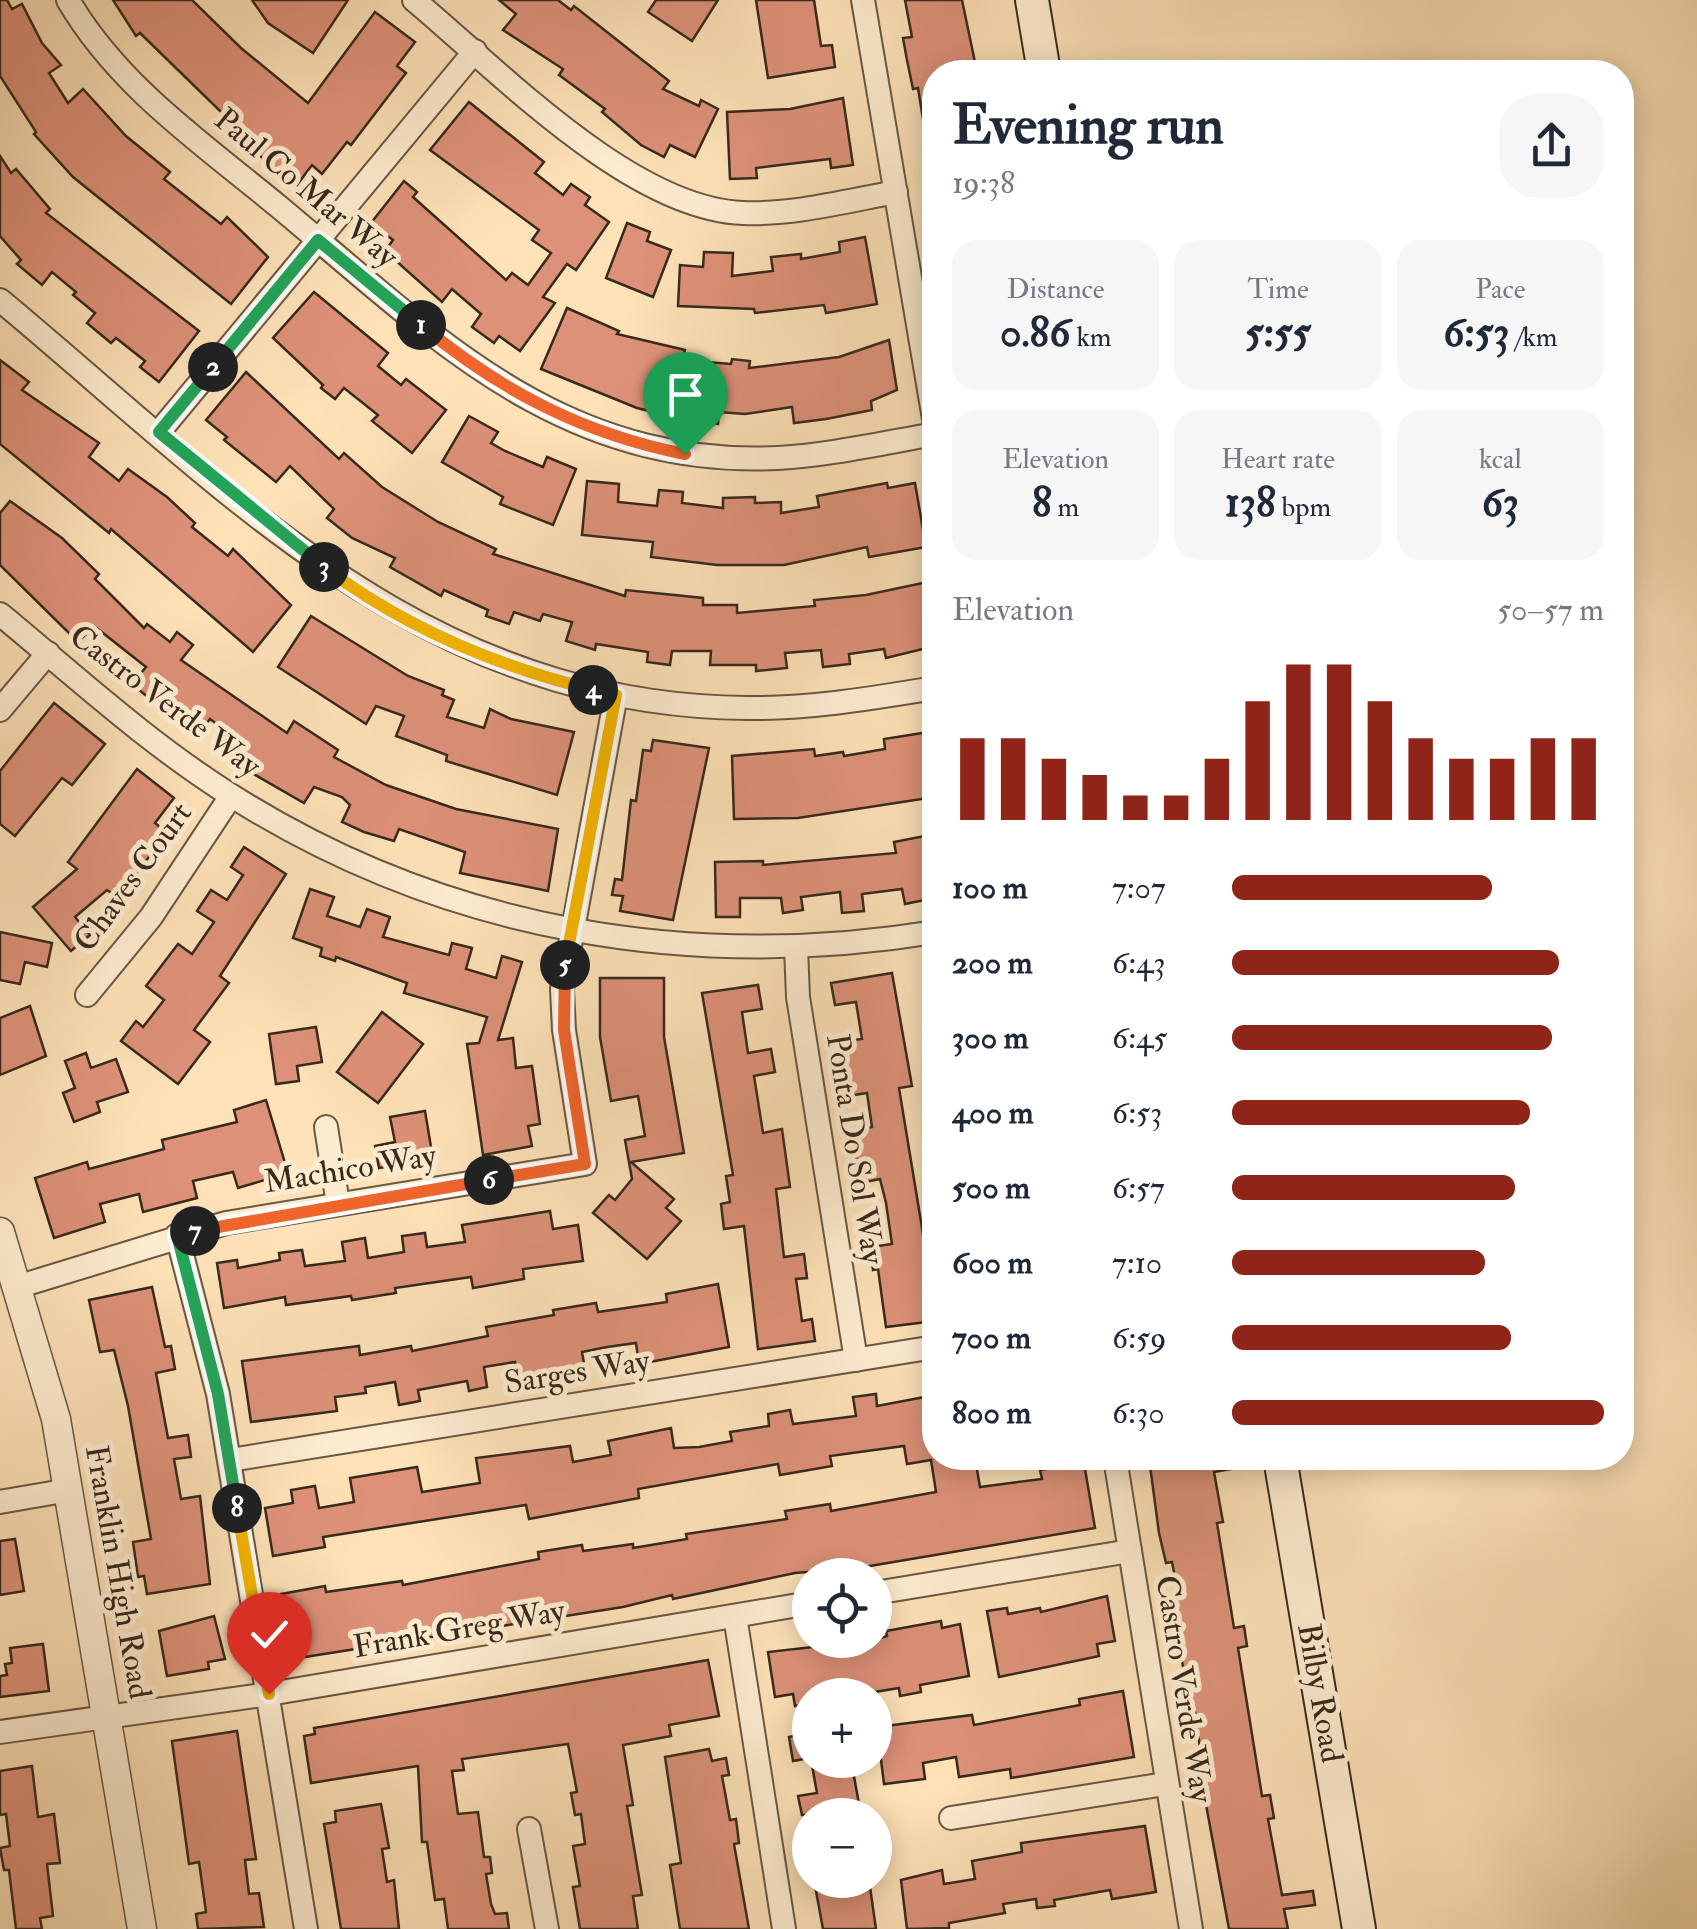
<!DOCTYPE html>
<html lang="en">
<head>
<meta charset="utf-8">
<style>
	:root { --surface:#fff; --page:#f6f6f7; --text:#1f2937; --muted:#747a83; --accent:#8f2418 }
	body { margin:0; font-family:"IM FELL Double Pica",serif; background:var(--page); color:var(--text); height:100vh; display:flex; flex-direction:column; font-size:38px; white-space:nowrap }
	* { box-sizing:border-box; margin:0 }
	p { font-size:32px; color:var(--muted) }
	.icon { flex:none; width:55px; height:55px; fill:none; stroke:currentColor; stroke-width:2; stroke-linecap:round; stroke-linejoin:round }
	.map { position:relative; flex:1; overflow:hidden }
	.details { position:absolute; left:922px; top:60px; width:712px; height:1410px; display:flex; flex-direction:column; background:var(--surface); border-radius:40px; box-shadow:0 5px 25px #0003 }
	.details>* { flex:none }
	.fabs { position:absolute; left:792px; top:1558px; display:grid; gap:20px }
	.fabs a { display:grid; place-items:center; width:100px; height:100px; border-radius:50%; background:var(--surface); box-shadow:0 5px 25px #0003; font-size:50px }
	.pin { position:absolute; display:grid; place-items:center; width:85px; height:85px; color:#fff; margin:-102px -42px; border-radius:50% 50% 50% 0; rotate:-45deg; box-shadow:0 0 10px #0007 }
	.pin .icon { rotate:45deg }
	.km { position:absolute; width:50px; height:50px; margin:-25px; border-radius:50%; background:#222; color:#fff; font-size:28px; line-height:50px; text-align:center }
	.round { display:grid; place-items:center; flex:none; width:105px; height:105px; border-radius:40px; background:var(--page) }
	.head { display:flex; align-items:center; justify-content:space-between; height:170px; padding:0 30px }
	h1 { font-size:55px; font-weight:800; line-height:75px }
	.figures { display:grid; grid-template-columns:repeat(3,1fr); gap:15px; height:170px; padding:10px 30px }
	.figures div { display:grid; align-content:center; border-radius:25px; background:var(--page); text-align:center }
	.figures b { font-size:42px; font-weight:800 }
	.figures small { font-size:28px; font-weight:400 }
	.figures p { font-size:28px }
	.chart { height:280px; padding:20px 30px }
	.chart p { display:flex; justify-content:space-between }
	.chart svg { width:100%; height:180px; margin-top:10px; stroke:var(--accent); stroke-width:6 }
	ul { padding:0 30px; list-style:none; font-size:32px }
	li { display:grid; grid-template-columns:160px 120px 1fr; align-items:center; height:75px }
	li i { height:25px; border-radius:12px; background:var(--accent) }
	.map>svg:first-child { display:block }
</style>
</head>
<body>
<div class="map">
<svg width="1697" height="1929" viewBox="0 0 1697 1929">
	<rect width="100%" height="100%" fill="#fde1b7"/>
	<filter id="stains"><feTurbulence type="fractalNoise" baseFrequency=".002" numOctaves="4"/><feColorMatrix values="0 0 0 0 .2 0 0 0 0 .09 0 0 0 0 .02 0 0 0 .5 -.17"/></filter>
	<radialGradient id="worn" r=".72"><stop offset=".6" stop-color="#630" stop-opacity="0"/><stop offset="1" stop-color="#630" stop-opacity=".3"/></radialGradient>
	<g fill="#dd9178" stroke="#37291c" stroke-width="2.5">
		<path d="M0,0H7L12,9L22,4L42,43L61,65L49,73L68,103L83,89L126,136L170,172L164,179L221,224L227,217L268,257L231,304L73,177L34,134L36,132L0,76Z"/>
		<path d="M113,0H192L241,48L308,103L375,12L415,42L397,66L406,73L351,145L347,142L322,174L312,165L297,185L255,152L258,148L140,33L136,36Z"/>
		<path d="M252,0H348L313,53L268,23Z"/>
		<path d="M499,0H558L571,10L574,6L669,81L663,89L699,106L701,100L718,109L695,157L670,145L664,157L641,145L602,112L605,109L559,75L563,69L503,30L516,14Z"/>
		<path d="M656,0H718L692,41L648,12Z"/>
		<path d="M756,0H814L821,46L832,45L835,67L768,78Z"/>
		<path d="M905,0H962L977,72H935V137L926,138L918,88L913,89L907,60L903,38L912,37Z"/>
		<path d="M843,98L853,165L831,168L830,159L756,168L757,178L730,179L727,112L790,109Z"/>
		<path d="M469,102L544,162L535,173L563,195L571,184L590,197L585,205L609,222L576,270L567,264L543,297L555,303L520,351L499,336L494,343L472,327L481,314L452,289L442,302L385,251L393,240L371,223L404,181L417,192L413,197L506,280L512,273L528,285L551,253L532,240L539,230L430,150Z"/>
		<path d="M0,156L11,173L16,169L50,209L46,213L199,331L159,382L140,367L145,361L116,338L111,343L87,323L95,313L73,295L76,292L52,272L42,285L17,264L21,260L0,236Z"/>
		<path d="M627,223L650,232L647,241L671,250L653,297L606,278Z"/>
		<path d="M865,237L877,304L826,313L824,305L755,313L754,309L678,306L680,265L703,267L704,252L733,253L732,276L773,271L771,257L801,254V259L840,252L839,242Z"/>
		<path d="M314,292L388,353L378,366L401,385L406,379L446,410L412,453L372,421L378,415L344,388L335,399L321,388L323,385L273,338Z"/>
		<path d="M567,308L619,331L617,334L685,350L682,360L731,364L732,359L750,361L749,368L839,357L889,340L897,390L871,401L872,410L826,419L794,423L792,407L745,414L719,412L718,424L693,422L637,408L541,369Z"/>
		<path d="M0,360L29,382L22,390L99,443L89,457L119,481L128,469L167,497L195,523L192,527L228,556L233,549L291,605L253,652L111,529L109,533L0,444Z"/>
		<path d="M246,372L339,459L344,453L382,487L438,522L496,549L493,554L625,596L626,590L703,598V605H737V613L815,606L814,600L866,595L932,581L935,646L886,658L884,649L849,654L850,664L823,667L821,650L785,653L787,668L756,671V665H710L711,651H672L670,665L647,662L648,652L596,644L595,650L566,641L572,622L543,614L540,621L514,612L509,624L486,616L488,610L444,590L441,596L390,567L395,558L352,538L327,518L334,509L290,466L276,482L224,440L227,437L206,420Z"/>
		<path d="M469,416L498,432L491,443L505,451L543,467L547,457L576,469L553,525L500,504L503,497L442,462Z"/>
		<path d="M587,481L619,484L618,502L657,506L659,490L683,492L682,503L723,508V498L755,497V503L781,502V513L819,507L817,496L887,483L888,488L915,483L926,547L869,557L867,547L784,565H717L651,557L653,542L582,535Z"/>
		<path d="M10,501L62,538L99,574L95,579L144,628L147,624L170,642L177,632L193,645L181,660L287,733L294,721L338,750L334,757L386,785L456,809L558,829L548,891L460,873L465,852L399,829L394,841L364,832L342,822L350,805L342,797L314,787L304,803L231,761L243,744L210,719L198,734L184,723L189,717L156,692L150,699L132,684L146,667L94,626L78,642L0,565V513Z"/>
		<path d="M311,616L408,676L444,690L442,695L454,700L447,717L484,728L490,709L511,719L574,732L557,795L446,761L447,755L396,736L404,716L376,706L366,724L278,667Z"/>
		<path d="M54,703L105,744L72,785L62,778L15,836L0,824V771Z"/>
		<path d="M935,731V797L798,818L734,819L732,756L814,749L815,756L843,752L844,756L885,749L884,739Z"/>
		<path d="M653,740L709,748L673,920L620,911L623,896L612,895L615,879L622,880L631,800L636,801L643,750L651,751Z"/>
		<path d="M137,769L174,798L155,823L166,832L120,899L107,890L75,917L90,935L71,951L33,907L77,869L68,862Z"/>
		<path d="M935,834V898L905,904L902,889L862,894L864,911L842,913L840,892L801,897L803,910L783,913L781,898H740V917H716L715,862L763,861V865L896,853L894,842Z"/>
		<path d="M244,847L286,874L220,976L229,983L194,1030L210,1042L178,1084L121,1041L136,1021L143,1027L164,1000L146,986L178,944L192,954L214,922L197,911L211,890L227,900L243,875L231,867Z"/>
		<path d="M310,889L334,897L327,916L360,927L367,909L390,917L383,937L449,955L452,943L472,948L466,969L496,978L502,956L522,962L498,1040L513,1038L516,1068L532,1066L540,1124L528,1126L532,1146L483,1155L467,1044L479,1043L487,1017L404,993L407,983L336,957L335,961L320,956L322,948L293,938Z"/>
		<path d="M0,932L52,943L47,967L25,962L20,984L0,980Z"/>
		<path d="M892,973L912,1086L899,1088L925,1246L932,1245L935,1321L886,1327L878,1269L873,1270L870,1247L892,1244L886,1203L880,1179L861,1183L851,1131L872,1127L867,1093L848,1096L840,1042L862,1039L856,1002L835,1005L831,983Z"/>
		<path d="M600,978H664V1037L684,1153L631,1162L674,1199L666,1208L681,1221L647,1259L593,1213L609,1195L615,1200L632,1179L625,1140L645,1136L638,1096L611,1101L600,1037Z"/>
		<path d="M758,985L762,1009L742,1012L748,1053L771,1049L775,1072L754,1076L758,1101L763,1133L782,1129L790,1187L776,1189L784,1257L804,1254L807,1278L796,1279L802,1321L812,1319L815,1341L758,1349L744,1226L724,1229L721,1204L730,1202L726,1176L733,1175L702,993Z"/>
		<path d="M30,1006L46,1056L0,1075V1018Z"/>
		<path d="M382,1012L423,1044L378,1103L337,1072Z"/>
		<path d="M316,1027L322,1062L297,1066L299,1081L276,1084L269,1034Z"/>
		<path d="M86,1053L91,1068L116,1059L128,1092L97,1102L100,1112L74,1122L63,1093L75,1088L65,1061Z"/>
		<path d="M266,1100L288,1173L238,1188L233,1172L193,1181L197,1198L143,1212L139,1194L100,1204L105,1222L54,1238L35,1178L87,1162L89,1169L164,1149L162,1140L237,1122L234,1110Z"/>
		<path d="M425,1111L433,1159L379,1168L375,1146L395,1142L390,1117Z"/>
		<path d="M550,1211L553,1229L578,1225L583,1261L523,1269L524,1279L473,1288L471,1277L395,1288L396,1293L352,1300L351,1296L286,1305L285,1297L224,1308L217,1263L237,1260L238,1268L280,1260L279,1253L302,1250L305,1266L345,1261L342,1242L365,1238L368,1258L404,1252L402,1236L425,1233L427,1247L465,1242L462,1225Z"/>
		<path d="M718,1284L729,1347L639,1364L636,1343L607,1347L582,1352L586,1375L519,1385L515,1362L484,1367L487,1387L469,1391L467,1381L418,1390L420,1401L399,1405L395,1382L365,1387L366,1393L335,1397L337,1411L251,1422L242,1361L359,1346L360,1355L411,1346L412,1351L488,1336L486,1327L554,1315L553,1310L596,1303L598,1312L667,1302L666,1294Z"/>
		<path d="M152,1287L165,1347L171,1346L175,1369L156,1373L168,1438L188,1435L191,1457L174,1459L181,1499L200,1496L210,1584L147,1594L144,1576L138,1577L133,1542L151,1539L128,1406L114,1350L100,1352L89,1300Z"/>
		<path d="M876,1394L877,1406L935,1395V1458H975L980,1487L1042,1479L1040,1470L1084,1463L1095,1528L864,1567L795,1573L673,1599L672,1595L623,1607L292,1659L281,1594L325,1586L326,1592L402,1581L403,1585L539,1559L538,1552L582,1545L583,1551L633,1544V1548L687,1539L686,1534L787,1519L785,1511L830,1504L831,1511L936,1492L931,1460L907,1464L904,1446L830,1456L832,1466L780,1475L778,1464L638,1489L639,1498L529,1519L526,1505L323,1537L325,1547L273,1556L265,1508L293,1503L291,1490L315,1486L319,1508L354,1502L350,1478L417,1467L422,1492L480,1483L476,1458L570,1446L573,1462L611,1455L608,1441L671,1428L674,1448L699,1447L732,1441L730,1432L769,1426L768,1414L790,1410L793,1424L856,1416L853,1397Z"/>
		<path d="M1149,1458H1247L1248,1466L1214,1472L1223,1522L1217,1523L1234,1628L1244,1626L1247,1646L1238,1648L1262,1796L1270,1795L1274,1818L1268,1819L1282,1895L1313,1891L1315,1905L1284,1909L1288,1929H1229L1197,1756L1201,1755L1194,1705L1190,1706L1171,1599L1179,1598L1172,1562L1166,1563L1159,1533Z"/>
		<path d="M15,1539L24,1591L0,1595V1541Z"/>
		<path d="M1107,1596L1115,1641L1097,1644L1099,1656L999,1677L987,1611L1007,1608L1008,1614L1040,1608L1041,1612Z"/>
		<path d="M214,1616L225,1659L208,1662L209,1669L167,1676L159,1631Z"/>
		<path d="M941,1621L942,1628L960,1624L969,1676L920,1685L921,1692L900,1696L899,1688L857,1695H810V1703L795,1706L793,1694L775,1697L768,1652L875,1640L887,1636L886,1631Z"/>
		<path d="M43,1644L49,1691L0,1697V1676L7,1675L5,1664L12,1663L10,1648Z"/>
		<path d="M708,1660L719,1716L669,1725L671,1736L623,1745L633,1805L627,1806L642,1895L633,1896L638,1929H580L573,1887L580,1886L573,1846L585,1844L581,1814L575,1815L571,1793L577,1792L568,1744L462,1759L464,1770L452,1771L458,1814L478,1812L484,1857H490L492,1873L486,1874L491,1904L495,1914L507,1913L509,1929H448L444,1899L435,1900L427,1842H422L418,1766L311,1783L304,1736L315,1734L314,1728Z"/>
		<path d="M1123,1691L1134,1757L1011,1778L1010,1769L959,1777L956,1757L923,1763L925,1779L884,1784L877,1727L972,1715L974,1725L1080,1705L1079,1699Z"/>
		<path d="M237,1731L256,1859L245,1860L249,1894L259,1893L264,1927L198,1929L196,1914L206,1912L199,1862L189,1864L172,1741Z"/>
		<path d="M810,1733V1758L793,1761L789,1737Z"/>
		<path d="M709,1749L712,1761L726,1758L729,1775L722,1776L730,1820L736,1819L739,1843L734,1844L749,1929H680L670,1865L681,1863L665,1757Z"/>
		<path d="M811,1760H851L861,1815H802L798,1796L817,1793Z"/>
		<path d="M32,1766L38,1817L54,1814L60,1863L47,1864L53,1916L40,1918L42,1929H16L9,1870H4L0,1848L10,1846L6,1814L0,1815V1771Z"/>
		<path d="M381,1804L389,1848L382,1849L387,1882L394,1880L399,1929H341L324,1824L336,1822L335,1811Z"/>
		<path d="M1145,1826L1156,1892L1112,1899L1110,1890L1054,1900L1055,1906L1037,1908L1036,1899L1003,1904L1005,1913L949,1923V1928L907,1929L901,1880L942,1870L944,1884L975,1879L972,1861L1022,1852L1021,1843Z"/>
		<path d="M869,1880L876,1929H823L814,1880Z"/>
	</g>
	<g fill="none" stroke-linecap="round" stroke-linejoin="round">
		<g stroke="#685743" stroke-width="26">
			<g id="minor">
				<path d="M68,0C118,86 203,144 278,206C433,335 559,468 778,458C830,455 883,443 935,434"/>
				<path d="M414,0C499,71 631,209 743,213C794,215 846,201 896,192"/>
				<path d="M863,0L935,425"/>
				<path d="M0,300C232,493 423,705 747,708C810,709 873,698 935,688"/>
				<path d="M159,432L475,51"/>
				<path d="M0,614C75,676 149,744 232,796C444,930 689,972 935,932"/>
				<path d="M0,710L48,653"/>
				<path d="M796,948L798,997L856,1360"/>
				<path d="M87,995L151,917L231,796"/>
				<path d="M326,1127L338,1204"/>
				<path d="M177,1235L218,1394L306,1929"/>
				<path d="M20,1286L226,1223L585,1164L564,1030L562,989L616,695"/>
				<path d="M1115,1458L1191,1929"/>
				<path d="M230,1460L935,1347"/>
				<path d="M0,1502L69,1490"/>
				<path d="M875,1593L1130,1551"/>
				<path d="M735,1616L784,1929"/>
				<path d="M0,1732L269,1694L810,1603"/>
				<path d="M951,1818L1165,1784"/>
				<path d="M529,1829L547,1929"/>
			</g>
		</g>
		<g stroke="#685743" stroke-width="31">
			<path id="tertiary" d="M0,1232L56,1419L142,1929"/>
		</g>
		<g stroke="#37291c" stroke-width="36">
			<g id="secondary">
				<path d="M1032,0L1044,72"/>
				<path d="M1280,1458L1359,1929"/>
			</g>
		</g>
		<use href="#minor" stroke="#feecd0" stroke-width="22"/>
		<use href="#tertiary" stroke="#feecd0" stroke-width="28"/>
		<use href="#secondary" stroke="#feecd0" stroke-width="32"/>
	</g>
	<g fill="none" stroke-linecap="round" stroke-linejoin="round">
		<g stroke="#fff" stroke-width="20">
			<path id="split-1" d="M421,325C501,391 583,434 685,454"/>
		</g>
		<g stroke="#fff" stroke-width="20">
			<path id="split-2" d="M213,367L318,240L421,325"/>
		</g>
		<g stroke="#fff" stroke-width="20">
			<path id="split-3" d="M213,367L159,432L324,567"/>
		</g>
		<g stroke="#fff" stroke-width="20">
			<path id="split-4" d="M324,567C404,627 496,666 593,690"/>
		</g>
		<g stroke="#fff" stroke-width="20">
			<path id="split-5" d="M565,965L616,695L593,690"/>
		</g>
		<g stroke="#fff" stroke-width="20">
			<path id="split-6" d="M489,1180L585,1164L564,1030L565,965"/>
		</g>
		<g stroke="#fff" stroke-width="20">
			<path id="split-7" d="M195,1231L489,1180"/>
		</g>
		<g stroke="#fff" stroke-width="20">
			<path id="split-8" d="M195,1231L177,1235L218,1394L237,1508"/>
		</g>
		<g stroke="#fff" stroke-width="20">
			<path id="split-9" d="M237,1508L269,1694"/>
		</g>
		<use href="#split-1" stroke="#f0652b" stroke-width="12"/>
		<use href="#split-2" stroke="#22a559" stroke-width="12"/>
		<use href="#split-3" stroke="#22a559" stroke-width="12"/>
		<use href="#split-4" stroke="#f5b400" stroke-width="12"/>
		<use href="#split-5" stroke="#f5b400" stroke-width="12"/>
		<use href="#split-6" stroke="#f0652b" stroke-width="12"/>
		<use href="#split-7" stroke="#f0652b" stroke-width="12"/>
		<use href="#split-8" stroke="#22a559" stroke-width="12"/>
		<use href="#split-9" stroke="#f5b400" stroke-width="12"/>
	</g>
	<g text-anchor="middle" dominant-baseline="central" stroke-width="10" stroke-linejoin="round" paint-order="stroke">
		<g font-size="32" fill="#37291c" stroke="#feecd0">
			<text transform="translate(306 188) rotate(40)">Paul Co Mar Way</text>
			<text transform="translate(165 701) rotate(37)">Castro Verde Way</text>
			<text transform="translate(133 877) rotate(-54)">Chaves Court</text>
			<text transform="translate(855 1149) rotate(81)">Ponta Do Sol Way</text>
			<text transform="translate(350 1169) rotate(-9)">Machico Way</text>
			<text transform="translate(577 1372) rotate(-9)">Sarges Way</text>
			<text transform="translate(118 1572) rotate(80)">Franklin High Road</text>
			<text transform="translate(459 1629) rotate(-10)">Frank Greg Way</text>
			<text transform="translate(1184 1689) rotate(81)">Castro Verde Way</text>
			<text transform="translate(1320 1693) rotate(80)">Bilby Road</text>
		</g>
	</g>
	<rect width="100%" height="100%" filter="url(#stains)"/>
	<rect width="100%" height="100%" fill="url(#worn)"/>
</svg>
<div class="fabs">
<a><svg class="icon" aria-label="locate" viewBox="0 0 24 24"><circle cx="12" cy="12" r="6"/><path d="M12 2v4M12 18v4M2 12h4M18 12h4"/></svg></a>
<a>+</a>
<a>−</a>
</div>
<div class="pin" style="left:685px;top:454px;background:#1e9e55"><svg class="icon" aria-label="arrive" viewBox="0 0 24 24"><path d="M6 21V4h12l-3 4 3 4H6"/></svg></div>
<div class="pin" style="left:269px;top:1694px;background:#d93025"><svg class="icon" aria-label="check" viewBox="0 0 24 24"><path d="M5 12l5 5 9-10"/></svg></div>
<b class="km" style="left:421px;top:325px">1</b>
<b class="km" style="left:213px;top:367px">2</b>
<b class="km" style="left:324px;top:567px">3</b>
<b class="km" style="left:593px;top:690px">4</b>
<b class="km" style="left:565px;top:965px">5</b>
<b class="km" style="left:489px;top:1180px">6</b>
<b class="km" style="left:195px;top:1231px">7</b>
<b class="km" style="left:237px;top:1508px">8</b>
<section class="details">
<div class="head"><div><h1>Evening run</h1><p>19:38</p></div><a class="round"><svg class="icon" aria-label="share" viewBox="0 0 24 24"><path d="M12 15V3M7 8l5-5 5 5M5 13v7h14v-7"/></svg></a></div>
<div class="figures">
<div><p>Distance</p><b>0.86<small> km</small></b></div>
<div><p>Time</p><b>5:55</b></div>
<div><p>Pace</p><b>6:53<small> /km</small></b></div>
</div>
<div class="figures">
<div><p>Elevation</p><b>8<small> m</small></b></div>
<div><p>Heart rate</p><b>138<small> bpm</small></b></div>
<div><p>kcal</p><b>63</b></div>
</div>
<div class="chart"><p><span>Elevation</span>50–57 m</p>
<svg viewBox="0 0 160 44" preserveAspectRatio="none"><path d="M5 44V24M15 44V24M25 44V29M35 44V33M45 44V38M55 44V38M65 44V29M75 44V15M85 44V6M95 44V6M105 44V15M115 44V24M125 44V29M135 44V29M145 44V24M155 44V24"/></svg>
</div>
<ul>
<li><b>100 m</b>7:07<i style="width:70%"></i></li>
<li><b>200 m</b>6:43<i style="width:88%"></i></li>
<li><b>300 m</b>6:45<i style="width:86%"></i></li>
<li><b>400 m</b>6:53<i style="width:80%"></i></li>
<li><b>500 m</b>6:57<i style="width:76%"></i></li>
<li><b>600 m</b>7:10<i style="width:68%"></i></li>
<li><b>700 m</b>6:59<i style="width:75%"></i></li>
<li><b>800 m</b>6:30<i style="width:100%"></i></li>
</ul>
</section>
</div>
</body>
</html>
